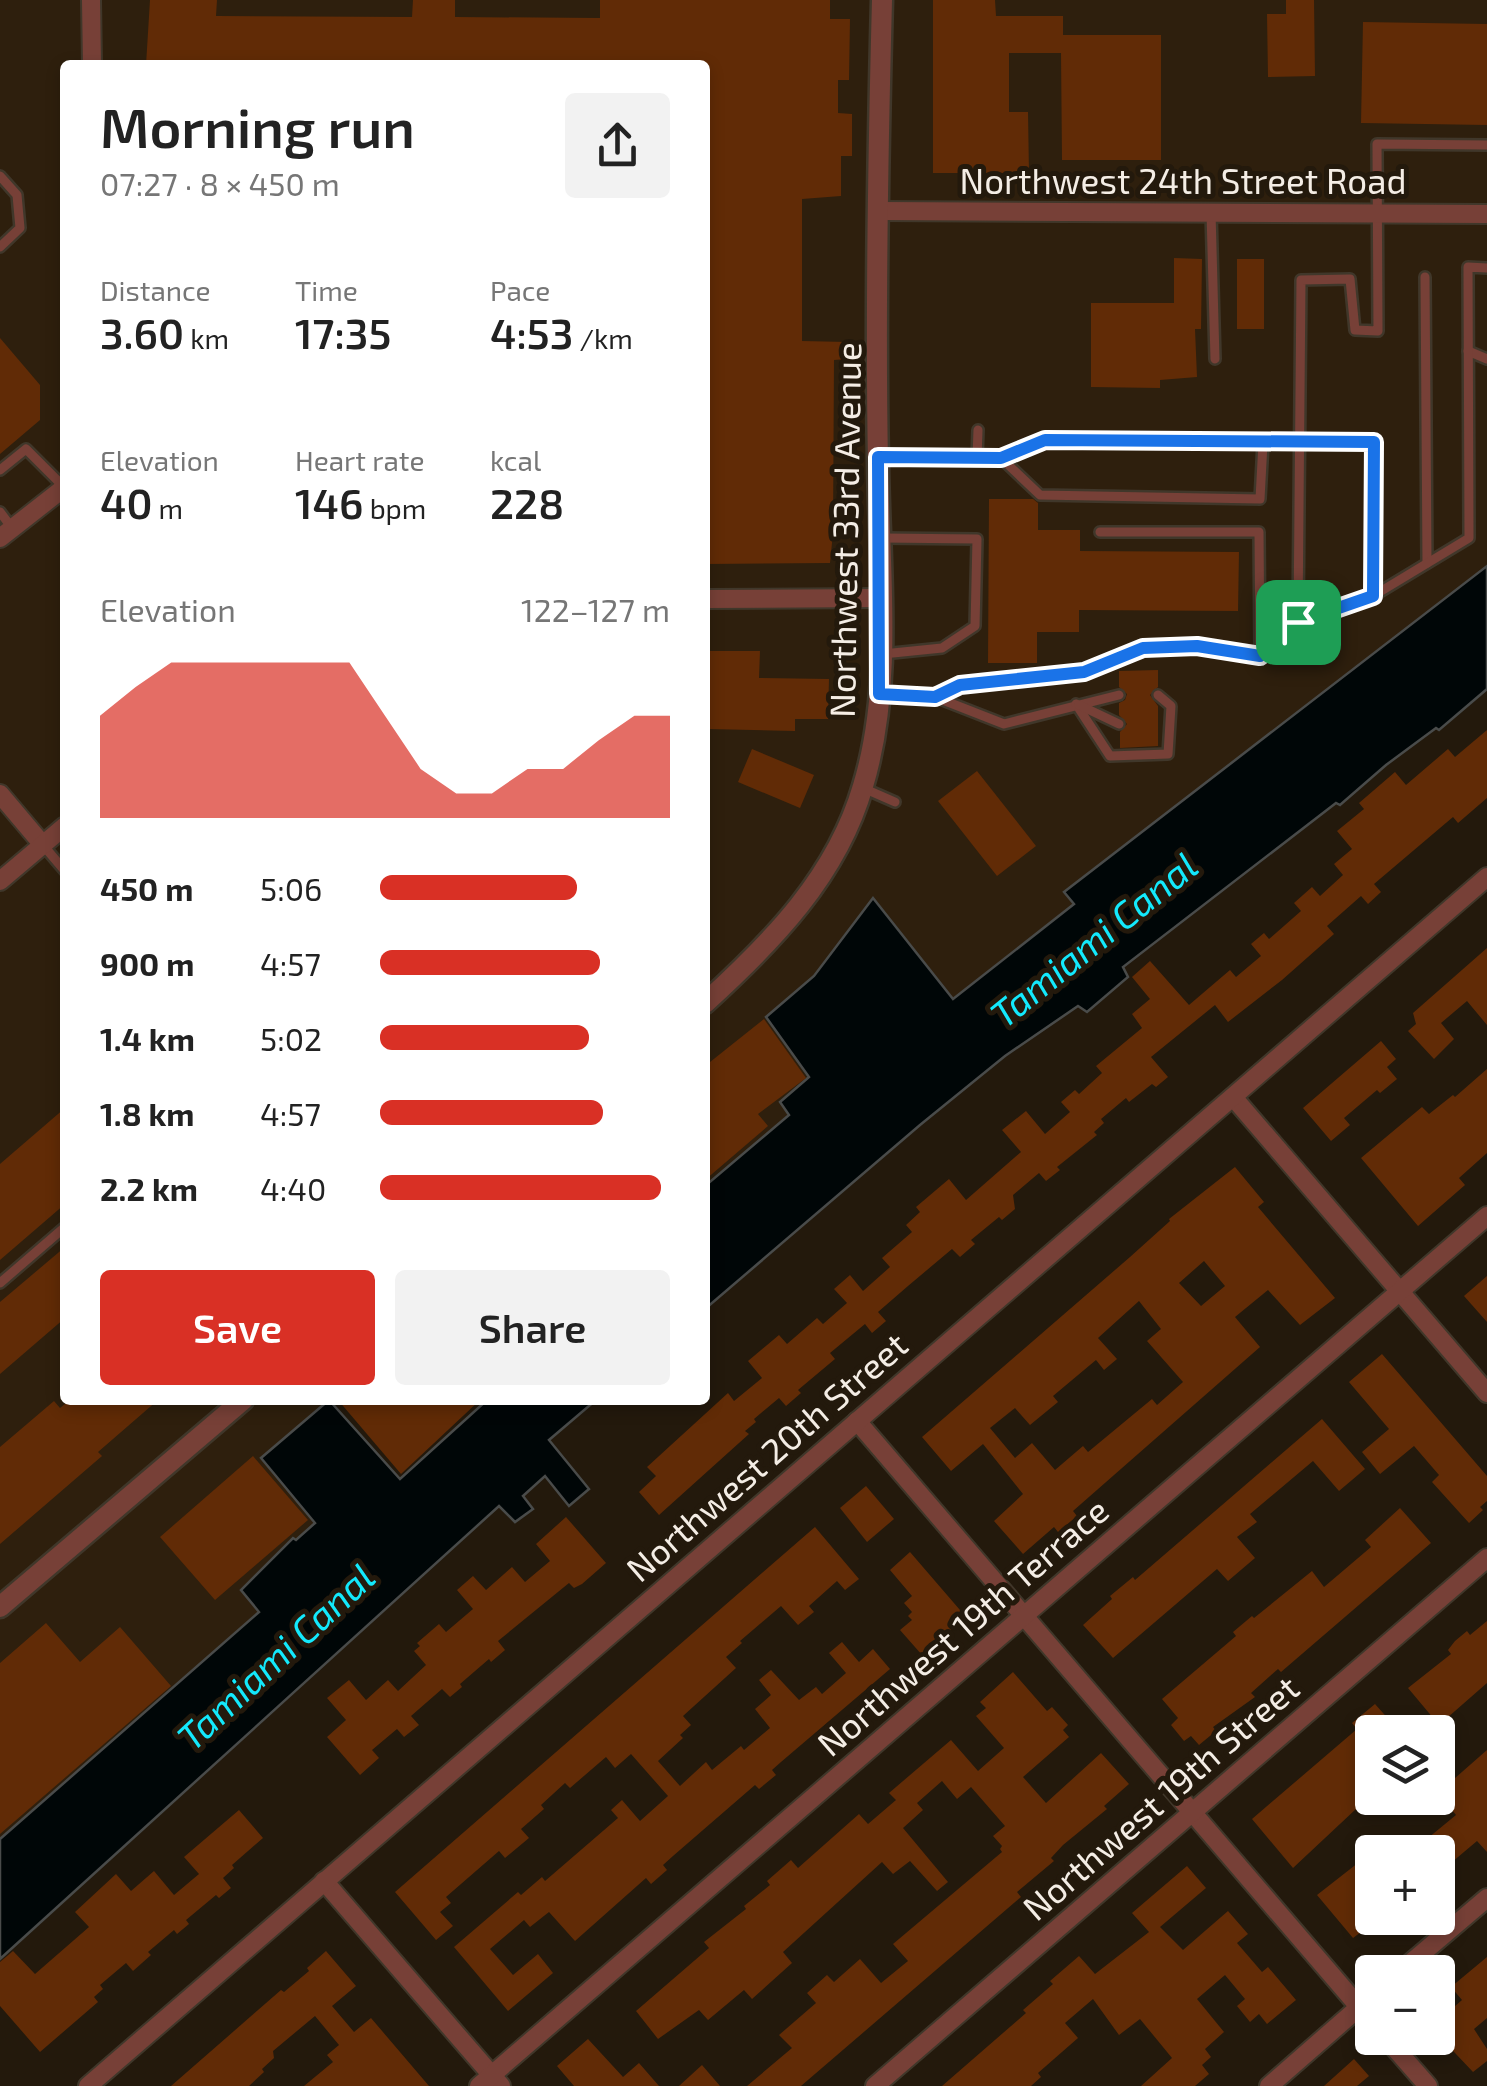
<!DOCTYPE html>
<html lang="en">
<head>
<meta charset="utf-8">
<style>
	:root { --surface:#fff; --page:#f2f2f2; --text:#222; --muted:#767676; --accent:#d93025 }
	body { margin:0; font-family:"Exo 2",sans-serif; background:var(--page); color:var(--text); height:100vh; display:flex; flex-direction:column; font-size:38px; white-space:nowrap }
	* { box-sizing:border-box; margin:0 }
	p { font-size:32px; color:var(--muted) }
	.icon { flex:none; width:55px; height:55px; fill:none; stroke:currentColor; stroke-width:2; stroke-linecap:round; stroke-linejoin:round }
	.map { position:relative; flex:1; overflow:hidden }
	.sheet { position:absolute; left:60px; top:60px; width:650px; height:1345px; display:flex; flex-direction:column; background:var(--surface); border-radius:10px; box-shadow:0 5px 15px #0003 }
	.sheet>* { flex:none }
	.tools { position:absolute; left:1355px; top:1715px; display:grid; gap:20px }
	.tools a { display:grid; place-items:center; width:100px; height:100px; border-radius:10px; background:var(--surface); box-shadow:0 5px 15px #0003; font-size:50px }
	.pin { position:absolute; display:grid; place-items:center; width:85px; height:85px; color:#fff; margin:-42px; border-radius:20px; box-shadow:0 5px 15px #0006 }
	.round { display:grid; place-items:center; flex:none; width:105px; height:105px; border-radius:10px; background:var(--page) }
	.headline { display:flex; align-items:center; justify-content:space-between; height:170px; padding:0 40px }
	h1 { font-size:55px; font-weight:600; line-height:75px }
	.stats { display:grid; grid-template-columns:repeat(3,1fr); gap:15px; height:170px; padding:10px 40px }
	.stats div { display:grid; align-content:center }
	.stats b { font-size:42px; font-weight:600 }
	.stats small { font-size:28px; font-weight:400 }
	.stats p { font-size:28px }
	.chart { height:280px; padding:20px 40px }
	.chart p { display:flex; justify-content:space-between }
	.chart svg { width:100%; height:180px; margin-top:10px; fill:var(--accent); opacity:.7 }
	.cta { display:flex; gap:20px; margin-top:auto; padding:20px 40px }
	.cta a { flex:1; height:115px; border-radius:10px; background:var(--accent); color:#fff; font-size:40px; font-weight:600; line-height:115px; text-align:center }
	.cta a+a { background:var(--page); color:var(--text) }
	ul { padding:0 40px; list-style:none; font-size:32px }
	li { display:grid; grid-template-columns:160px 120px 1fr; align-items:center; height:75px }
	li i { height:25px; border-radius:12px; background:var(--accent) }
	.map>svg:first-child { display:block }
</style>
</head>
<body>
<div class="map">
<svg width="1487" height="2086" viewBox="0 0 1487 2086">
	<rect width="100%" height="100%" fill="#23190c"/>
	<path fill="#2e1f0d" d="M0,0H1487V566L1065,892L1074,904L952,999L872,899L814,976L767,1017L809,1077L790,1115L705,1186V65H65V1400H329L261,1458L315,1523L295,1540L293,1539L241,1590L259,1611L0,1839Z"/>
	<g fill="#000607" stroke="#494b4a" stroke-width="2.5">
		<path d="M1487,566V689L1439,730L1436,728L1386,765L1340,805L1336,803L1123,967L1128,977L1087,1012L1078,1006L1005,1056L920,1125L705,1309V1186L789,1115L780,1102L809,1077L766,1017L814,976L873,898L953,999L1074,904L1064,892Z"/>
		<path d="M329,1400L400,1479L487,1400H596L549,1440L589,1489L569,1506L545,1476L523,1496L533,1509L515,1522L499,1506L0,1959V1839L259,1612L241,1590L293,1538L296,1540L315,1523L261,1458Z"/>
	</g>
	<g fill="#612b06" fill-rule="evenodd">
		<path d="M150,0H217L216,16L412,17L413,0H455V17L600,18V0H830V19H850L849,80H838V113L852,114V156H841V196L802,199V341L847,342V359L834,360L833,533L830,563L705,564V65H146Z"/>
		<path d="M933,0H995L996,16H1063V35H1161V160H1062L1061,53H1009V112H1028L1029,173H933Z"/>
		<path d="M1286,0H1314L1315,76L1268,77L1267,14H1286Z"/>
		<path d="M1363,22L1487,24V125L1361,123Z"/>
		<path d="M1174,258L1202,259L1201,329H1195L1197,377L1160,380V388L1091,387V303H1174Z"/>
		<rect x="1237" y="259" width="27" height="70"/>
		<path d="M0,338L40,385V420L0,454Z"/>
		<path d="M989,499H1033L1038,503V530H1080V551L1239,552L1238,611L1079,610V632H1037V663H988Z"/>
		<path d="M708,651H760L759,678L829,679L828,719H795V731L708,729Z"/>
		<path d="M1158,670V687L1150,695L1158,706V746L1120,748V732L1127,724L1119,715V703L1125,700L1127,694L1119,687V671Z"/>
		<path d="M1487,730V798L1458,823L1453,817L1374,884L1381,892L1368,904L1361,896L1327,926L1334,934L1282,980L1228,1022L1215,1005L1151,1057L1168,1077L1156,1087L1152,1084L1129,1102L1126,1098L1101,1119L1104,1123L1094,1132L1097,1135L1057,1167L1060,1170L1046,1181L1039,1173L1013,1195L1015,1209L1002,1220L999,1217L971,1240L975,1244L960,1257L952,1249L908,1286L878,1312L886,1321L872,1333L865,1324L830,1353L835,1359L798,1390L801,1393L786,1406L779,1398L754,1419L756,1422L745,1431L749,1434L659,1515L639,1492L656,1476L647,1467L728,1393L734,1401L762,1378L748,1361L779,1335L787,1344L817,1318L823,1324L847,1303L834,1289L850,1275L863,1291L890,1267L882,1258L912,1232L906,1225L920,1212L916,1207L949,1179L966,1200L1021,1152L1002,1130L1026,1111L1045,1134L1070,1112L1061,1102L1075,1090L1079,1094L1102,1073L1096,1066L1142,1028L1132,1014L1150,999L1132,977L1150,961L1189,1005L1230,970L1236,977L1261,956L1251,944L1264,933L1269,939L1301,911L1294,903L1312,887L1320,896L1343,875L1334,864L1352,849L1337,831L1364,809L1359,803L1395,772L1406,785L1448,749L1455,757Z"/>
		<path d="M752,749L814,775L800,808L738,782Z"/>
		<path d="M977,771L1036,846L997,876L938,801Z"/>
		<path d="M1487,948V1025L1467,1001L1441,1023L1454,1039L1434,1059L1408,1031L1416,1024L1413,1013Z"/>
		<path d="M764,1019L806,1078L758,1114L768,1126L705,1180V1066Z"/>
		<path d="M1381,1041L1396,1059L1387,1067L1397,1079L1380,1093L1377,1090L1344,1118L1350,1125L1331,1141L1303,1108Z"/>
		<path d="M1487,1069V1153L1459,1178L1465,1185L1418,1226L1361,1158L1422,1107L1429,1114L1453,1095L1455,1097Z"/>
		<path d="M65,1108V1204L0,1260V1164Z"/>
		<path d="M1235,1167L1264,1202L1258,1207L1335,1298L1300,1325L1268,1290L1235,1317L1260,1347L1073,1511L1077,1516L1058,1532L1054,1527L1023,1554L994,1521L1023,1494L983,1444L951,1471L922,1437L1130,1257L1170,1221L1169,1219ZM1204,1261L1225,1286L1201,1306L1179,1283ZM1139,1301L1161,1329L1147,1341L1183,1382L1157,1405L1152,1399L1088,1452L1083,1446L1055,1470L1032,1443L1015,1458L990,1428L1015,1408L1030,1425L1058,1402L1053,1396L1096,1360L1104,1370L1117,1359L1098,1338Z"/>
		<path d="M65,1247V1318L0,1374V1302Z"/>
		<path d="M1487,1276V1322L1464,1296Z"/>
		<path d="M1382,1354L1487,1476V1501L1480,1507L1483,1510L1469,1523L1432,1482L1439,1475L1414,1446L1380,1474L1362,1452L1389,1429L1349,1382Z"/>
		<path d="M70,1400H158L98,1452L102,1456L0,1544V1447L54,1401L60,1408Z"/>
		<path d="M338,1400H480L401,1474Z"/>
		<path d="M1322,1419L1365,1469L1339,1491L1313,1461L1250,1514L1257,1522L1237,1537L1255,1558L1228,1581L1217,1569L1113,1658L1083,1625L1112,1599L1110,1596L1133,1577L1135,1580Z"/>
		<path d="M253,1456L308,1520L215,1600L160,1537Z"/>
		<path d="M866,1486L894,1519L867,1542L840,1508Z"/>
		<path d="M1400,1508L1431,1543L1281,1672L1278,1669L1251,1693L1255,1697L1213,1727L1216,1731L1199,1745L1191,1736L1184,1741L1171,1725L1178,1718L1162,1699L1236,1636L1233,1632L1252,1616L1254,1618L1312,1571L1324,1587L1371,1547L1365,1540Z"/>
		<path d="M566,1517L606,1563L582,1584L574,1588L569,1583L498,1641L505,1650L491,1662L489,1659L460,1684L462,1687L450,1697L442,1689L411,1716L419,1725L404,1737L397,1729L372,1750L379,1758L360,1775L327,1737L346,1720L327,1698L349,1680L366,1700L388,1680L398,1691L426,1665L414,1651L420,1646L417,1643L439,1624L446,1632L473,1609L457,1590L473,1576L486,1590L512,1567L525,1582L550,1561L536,1544Z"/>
		<path d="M815,1527L859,1579L845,1590L837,1581L809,1606L814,1612L798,1625L781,1606L740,1641L742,1643L726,1657L736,1668L683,1716L691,1725L680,1735L683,1738L658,1761L680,1786L706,1762L712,1770L741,1746L744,1750L770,1728L755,1709L771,1695L759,1680L771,1670L799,1700L816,1687L822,1694L846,1673L829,1653L842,1642L859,1662L873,1649L890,1669L781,1762L772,1770L776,1775L759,1789L755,1785L673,1856L663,1865L667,1870L651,1884L646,1878L575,1941L549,1912L530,1927L524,1920L490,1949L513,1975L538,1954L553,1973L508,2011L454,1947L518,1892L521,1895L542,1877L545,1881L618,1818L611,1810L622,1800L640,1821L668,1796L631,1754L615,1768L606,1757L570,1788L565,1783L541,1805L544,1809L521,1829L529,1838L505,1858L499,1851L446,1897L451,1903L440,1912L453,1926L436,1940L395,1892Z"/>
		<path d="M910,1552L966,1617L922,1655L900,1630L912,1620L908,1616L912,1612L904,1603L912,1596L890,1570Z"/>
		<path d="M1487,1621V1683L1439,1725L1408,1688L1451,1654L1448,1650L1455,1641L1467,1631L1470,1635Z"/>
		<path d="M46,1623L80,1662L120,1627L171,1686L0,1834V1663Z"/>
		<path d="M1013,1672L1047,1711L1052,1707L1068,1725L1063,1730L1069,1737L1023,1777L1046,1803L1101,1753L1129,1784L1104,1806L1107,1809L1063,1845L1051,1858L1054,1861L1017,1892L1021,1897L801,2086H747L792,2048L779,2035L816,2003L807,1993L827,1975L834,1982L860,1959L881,1983L908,1961L893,1944L1002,1852L1000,1849L1002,1846L993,1836L1005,1826L971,1787L957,1799L942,1781L917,1803L923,1810L903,1828L948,1882L937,1891L910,1861L893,1874L882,1862L783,1952L792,1963L752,1999L744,1990L708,2020L699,2010L658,2039L636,2011L709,1948L704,1942L746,1909L744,1906L770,1885L767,1881L791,1860L798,1868L859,1814L868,1824L896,1800L889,1793L951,1740L978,1771L1004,1748L976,1716L986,1708L980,1702Z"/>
		<path d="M1375,1704L1400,1732H1372V1794L1293,1868L1252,1819L1357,1729L1352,1723Z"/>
		<path d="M1487,1750V1852L1477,1841L1445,1868L1438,1860V1852H1411L1456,1815L1438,1793Z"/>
		<path d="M239,1810L263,1838L232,1865L234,1868L223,1878L231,1888L219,1898L216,1895L186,1920L189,1924L177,1934L174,1930L148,1952L151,1955L133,1971L126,1963L100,1985L103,1989L94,1997L98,2002L40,2052L0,2006V1962L13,1951L35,1974L89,1927L75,1912L116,1874L131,1891L154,1871L174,1895L199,1874L184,1857Z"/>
		<path d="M1363,1859L1372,1869V1918H1380L1353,1938L1317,1895Z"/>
		<path d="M1187,1866L1206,1888L1160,1927L1183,1950L1228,1911L1248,1934L1237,1943L1262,1972L1268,1967L1296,2000L1267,2024L1259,2014L1250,2022L1237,2006L1245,1999L1225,1975L1197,1999L1224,2032L1205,2049L1211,2057L1202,2065L1209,2074L1195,2086H1141L1172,2058L1140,2019L1119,2035L1093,1999L1065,2023L1078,2038L1038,2073L1041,2077L1031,2086H942L1026,2013L1023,2010L1053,1984L1050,1981L1079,1956L1095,1974L1149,1932L1132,1913Z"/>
		<path d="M326,1951L356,1986L332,2006L354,2032L371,2018L429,2086H304L333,2062L327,2055L339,2045L315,2016L273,2051L274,2058L262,2069L264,2072L249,2086H171L281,1990L284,1992L309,1971L307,1968Z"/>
		<path d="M1487,1957V2018L1474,2029L1487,2049V2061L1473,2072L1438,2035V2021L1462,2000L1451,1987Z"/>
		<path d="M588,2039L623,2077L639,2063L659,2086H574L557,2066Z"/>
		<path d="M1354,2059L1369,2076L1357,2086H1324Z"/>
		<path d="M702,2065L720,2086H679Z"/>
	</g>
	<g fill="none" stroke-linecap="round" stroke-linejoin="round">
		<g stroke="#40372a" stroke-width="14">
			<g id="service">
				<path d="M0,176L17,195L20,228L0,247"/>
				<path d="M1211,212L1215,359"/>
				<path d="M1425,277L1427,563"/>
				<path d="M1468,351L1487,359"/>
				<path d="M880,457L1001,458L1045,440L1375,443L1373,596"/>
				<path d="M977,458L978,430"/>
				<path d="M1001,458L1040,495L1260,499L1263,443"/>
				<path d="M0,470L26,449L64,487"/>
				<path d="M0,512L12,528"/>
				<path d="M1100,532H1259L1260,656"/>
				<path d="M883,538L977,539L975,626L942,648L883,654"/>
				<path d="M1298,621L1301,280L1350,279L1355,330L1378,331L1377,144L1487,145"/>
				<path d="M1260,656L1298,621L1373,596L1469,538L1468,267L1487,268"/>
				<path d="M882,694L935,697L1004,724L1119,695"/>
				<path d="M935,697L960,685L1084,673L1143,649L1197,646L1260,656"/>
				<path d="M1076,704L1110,756L1168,754L1171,706L1158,695"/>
				<path d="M1079,705L1119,724"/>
				<path d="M863,788L895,802"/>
				<path d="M43,845L65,871"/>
				<path d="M0,1283L65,1227"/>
			</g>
		</g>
		<g stroke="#40372a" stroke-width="22">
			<g id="minor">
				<path d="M91,0L92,65"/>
				<path d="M879,211L1487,214"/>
				<path d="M0,538L65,487"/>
				<path d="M705,599L881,598"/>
				<path d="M0,794L43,845"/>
				<path d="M0,881L65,826"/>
				<path d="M1233,1097L1487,1393"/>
				<path d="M857,1421L1372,2022"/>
				<path d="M324,1881L501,2086"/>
				<path d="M1400,1972L1487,1898"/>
				<path d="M1386,2038L1428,2086"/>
				<path d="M88,2086L1487,877"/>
				<path d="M479,2086L1487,1216"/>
				<path d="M875,2086L1487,1558"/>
				<path d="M1269,2086L1372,1996"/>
			</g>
		</g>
		<g stroke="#40372a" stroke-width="25">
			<g id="tertiary">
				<path d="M705,1003C772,942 837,876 863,786C894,683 879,568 878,462C875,308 878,154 882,0"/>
				<path d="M0,1607L243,1400"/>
			</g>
		</g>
		<use href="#service" stroke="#774037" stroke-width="9"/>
		<use href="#minor" stroke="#774037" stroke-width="18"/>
		<use href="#tertiary" stroke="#774037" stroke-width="20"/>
	</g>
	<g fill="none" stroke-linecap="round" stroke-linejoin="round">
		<g stroke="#fff" stroke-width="20">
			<path id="route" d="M1045,440L1374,442L1373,596L1298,622L1260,656L1197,646L1143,648L1084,672L960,685L935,697L879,694L878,457L1001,458Z"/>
		</g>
		<use href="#route" stroke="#1a73e8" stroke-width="12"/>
	</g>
	<g text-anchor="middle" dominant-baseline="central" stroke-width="10" stroke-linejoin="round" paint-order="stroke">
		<g font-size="35" fill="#f4ede5" stroke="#23190c">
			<text x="1183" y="180">Northwest 24th Street Road</text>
			<text transform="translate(844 530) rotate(-89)">Northwest 33rd Avenue</text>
			<text transform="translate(766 1456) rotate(-41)">Northwest 20th Street</text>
			<text transform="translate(962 1626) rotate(-41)">Northwest 19th Terrace</text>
			<text transform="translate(1160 1797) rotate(-41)">Northwest 19th Street</text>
		</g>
		<g font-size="38" font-style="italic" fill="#13e9fc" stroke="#23190c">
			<text transform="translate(1093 939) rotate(-39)">Tamiami Canal</text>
			<text transform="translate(275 1656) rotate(-43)">Tamiami Canal</text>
		</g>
	</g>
</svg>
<div class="tools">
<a><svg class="icon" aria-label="layers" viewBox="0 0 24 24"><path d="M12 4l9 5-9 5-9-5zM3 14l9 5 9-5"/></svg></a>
<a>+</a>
<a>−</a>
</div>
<div class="pin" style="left:1298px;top:622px;background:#1e9e55"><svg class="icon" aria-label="arrive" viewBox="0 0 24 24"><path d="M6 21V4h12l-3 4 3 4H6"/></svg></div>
<section class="sheet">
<div class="headline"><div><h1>Morning run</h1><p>07:27 · 8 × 450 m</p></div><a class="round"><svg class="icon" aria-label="share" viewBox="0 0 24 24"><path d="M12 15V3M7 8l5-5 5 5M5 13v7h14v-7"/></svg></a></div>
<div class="stats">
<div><p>Distance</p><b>3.60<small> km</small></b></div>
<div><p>Time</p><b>17:35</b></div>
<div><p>Pace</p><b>4:53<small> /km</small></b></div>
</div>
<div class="stats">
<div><p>Elevation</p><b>40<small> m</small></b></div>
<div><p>Heart rate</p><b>146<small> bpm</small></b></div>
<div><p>kcal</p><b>228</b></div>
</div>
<div class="chart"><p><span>Elevation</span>122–127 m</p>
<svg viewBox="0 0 160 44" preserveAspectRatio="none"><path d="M0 44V19L10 12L20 6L30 6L40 6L50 6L60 6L70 6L80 19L90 32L100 38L110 38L120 32L130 32L140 25L150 19L160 19V44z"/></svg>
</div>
<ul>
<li><b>450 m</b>5:06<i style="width:68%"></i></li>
<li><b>900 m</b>4:57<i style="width:76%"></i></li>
<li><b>1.4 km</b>5:02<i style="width:72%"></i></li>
<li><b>1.8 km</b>4:57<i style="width:77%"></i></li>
<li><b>2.2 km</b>4:40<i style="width:97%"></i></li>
</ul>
<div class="cta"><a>Save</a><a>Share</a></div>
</section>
</div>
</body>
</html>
